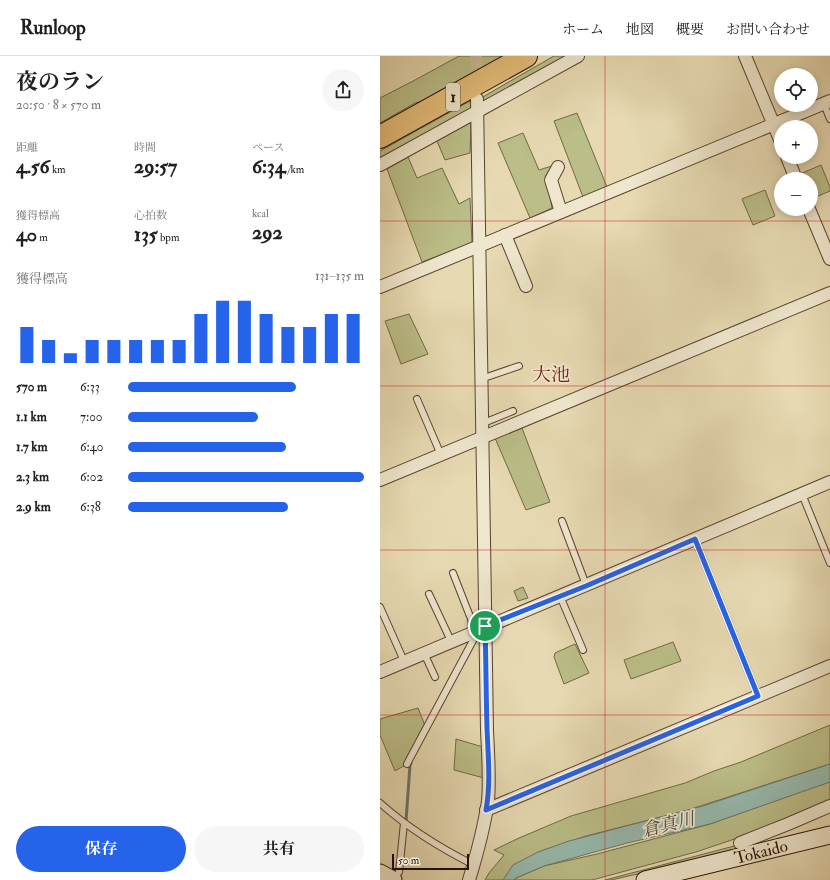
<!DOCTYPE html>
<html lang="ja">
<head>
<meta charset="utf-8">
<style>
	:root { --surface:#fff; --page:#f6f6f6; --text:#202124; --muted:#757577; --line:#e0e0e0; --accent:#2563eb }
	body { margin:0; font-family:"IM FELL Double Pica","Noto Serif JP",serif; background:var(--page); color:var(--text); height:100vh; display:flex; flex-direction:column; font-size:15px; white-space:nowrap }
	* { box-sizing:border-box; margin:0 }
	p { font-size:13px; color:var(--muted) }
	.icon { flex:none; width:22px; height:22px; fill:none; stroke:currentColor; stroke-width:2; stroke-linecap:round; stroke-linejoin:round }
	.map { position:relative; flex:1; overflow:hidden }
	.panel { display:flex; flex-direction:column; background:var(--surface); width:380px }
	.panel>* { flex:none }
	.fabs { position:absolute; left:394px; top:12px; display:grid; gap:8px }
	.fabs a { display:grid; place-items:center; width:44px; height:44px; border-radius:50%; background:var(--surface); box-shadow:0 2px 10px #0003; font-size:20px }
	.scale { position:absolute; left:12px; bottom:10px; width:77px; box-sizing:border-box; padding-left:4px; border:2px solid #281105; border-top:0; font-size:11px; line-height:14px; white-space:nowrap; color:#281105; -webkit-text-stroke:3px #efe7cd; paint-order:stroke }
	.pin { position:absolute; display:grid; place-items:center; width:34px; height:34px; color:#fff; margin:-17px; border:2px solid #fff; border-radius:50%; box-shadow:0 1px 4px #0007 }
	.round { display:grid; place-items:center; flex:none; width:42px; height:42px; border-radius:21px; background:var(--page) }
	.summary { display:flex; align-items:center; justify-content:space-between; height:68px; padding:0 16px }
	h1 { font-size:22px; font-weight:700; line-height:30px }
	.metrics { display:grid; grid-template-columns:repeat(3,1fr); gap:6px; height:68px; padding:4px 16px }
	.metrics div { display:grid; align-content:center }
	.metrics b { font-size:20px; font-weight:700 }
	.metrics small { font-size:11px; font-weight:400 }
	.metrics p { font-size:11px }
	.chart { height:112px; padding:8px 16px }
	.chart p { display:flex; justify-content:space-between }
	.chart svg { width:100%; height:72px; margin-top:4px; stroke:var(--accent); stroke-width:6 }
	.primary-button { display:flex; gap:8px; margin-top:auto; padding:8px 16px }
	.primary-button a { flex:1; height:46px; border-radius:24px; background:var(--accent); color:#fff; font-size:16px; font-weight:700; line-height:46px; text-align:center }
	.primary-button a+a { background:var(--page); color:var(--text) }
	ul { padding:0 16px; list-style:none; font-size:13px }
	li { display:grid; grid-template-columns:64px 48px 1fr; align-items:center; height:30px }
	li i { height:10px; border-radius:5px; background:var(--accent) }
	header { display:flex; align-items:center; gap:24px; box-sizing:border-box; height:56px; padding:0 20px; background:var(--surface); border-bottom:1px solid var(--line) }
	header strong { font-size:19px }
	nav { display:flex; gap:22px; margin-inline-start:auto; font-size:14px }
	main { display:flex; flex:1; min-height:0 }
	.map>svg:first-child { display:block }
</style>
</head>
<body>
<header>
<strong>Runloop</strong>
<nav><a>ホーム</a><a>地図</a><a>概要</a><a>お問い合わせ</a></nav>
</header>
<main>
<section class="panel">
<div class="summary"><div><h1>夜のラン</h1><p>20:50 · 8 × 570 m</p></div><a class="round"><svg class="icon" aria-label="share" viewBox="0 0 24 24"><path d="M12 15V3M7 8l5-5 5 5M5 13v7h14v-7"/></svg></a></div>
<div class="metrics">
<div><p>距離</p><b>4.56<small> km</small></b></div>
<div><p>時間</p><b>29:57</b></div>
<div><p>ペース</p><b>6:34<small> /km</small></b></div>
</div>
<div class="metrics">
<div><p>獲得標高</p><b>40<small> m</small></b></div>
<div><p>心拍数</p><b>135<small> bpm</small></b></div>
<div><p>kcal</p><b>292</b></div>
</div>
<div class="chart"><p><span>獲得標高</span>131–135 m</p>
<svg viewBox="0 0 160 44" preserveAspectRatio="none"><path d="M5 44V22M15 44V30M25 44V38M35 44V30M45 44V30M55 44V30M65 44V30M75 44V30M85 44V14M95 44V6M105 44V6M115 44V14M125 44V22M135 44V22M145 44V14M155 44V14"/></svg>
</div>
<ul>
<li><b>570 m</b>6:33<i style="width:71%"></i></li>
<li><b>1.1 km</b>7:00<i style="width:55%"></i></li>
<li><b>1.7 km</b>6:40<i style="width:67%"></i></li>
<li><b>2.3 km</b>6:02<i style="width:100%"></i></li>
<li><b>2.9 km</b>6:38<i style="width:68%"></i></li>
</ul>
<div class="primary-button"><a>保存</a><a>共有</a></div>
</section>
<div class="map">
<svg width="450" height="824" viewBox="0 0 450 824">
	<rect width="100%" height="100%" fill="#e7dab2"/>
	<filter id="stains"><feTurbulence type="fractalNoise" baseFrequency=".005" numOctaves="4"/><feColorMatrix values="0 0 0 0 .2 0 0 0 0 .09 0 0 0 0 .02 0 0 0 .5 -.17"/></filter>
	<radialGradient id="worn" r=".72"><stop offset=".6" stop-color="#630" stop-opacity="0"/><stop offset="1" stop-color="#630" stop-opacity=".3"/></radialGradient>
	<g fill="#bbbe88" stroke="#726846">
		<path d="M79,0H129L49,43L35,47L0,67V42L35,24Z"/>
		<path d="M174,0H189L106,46L101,42Z"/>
		<path d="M90,45L91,54L0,102V95Z"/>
		<path d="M197,57L227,131L203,141L174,65Z"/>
		<path d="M91,66L90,97L65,104L57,85Z"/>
		<path d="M143,77L159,114L175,109L166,119L172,152L150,162L118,87Z"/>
		<path d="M28,101L37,122L62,112L79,148L90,142L92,187L42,206L7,113Z"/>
		<path d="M441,109L450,131V135L431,143V123H422L420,118Z"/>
		<path d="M385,134L395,160L373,169L362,143Z"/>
		<path d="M29,258L48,298L21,308L5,265Z"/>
		<path d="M142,372L170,446L146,454L115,382Z"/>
		<path d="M143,531L148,542L138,545L134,535Z"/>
		<path d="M293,586L301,605L251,623L244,604Z"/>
		<path d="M195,588L209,617L184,628L174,601L175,597Z"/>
		<path d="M38,652L46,672L27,708L15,715L0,679V663Z"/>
		<path d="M450,669V708L308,754L206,780L161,795L124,824H105L109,817L124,799L114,794L139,782L191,760L305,727L334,715L361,706Z"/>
		<path d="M76,683L103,691L104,722L74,714Z"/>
		<path d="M450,725V746L393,770L316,796L212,824H135L136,822L164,810L217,798L330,768Z"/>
		<path d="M389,788L231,824H225L358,789Z"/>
	</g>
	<path fill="#97baae" stroke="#6b766a" d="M450,708V726L330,768L247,787L164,810L136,822L134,824H123L133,809L158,796L189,785L323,750Z"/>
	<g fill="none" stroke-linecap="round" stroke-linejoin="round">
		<path stroke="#6b766a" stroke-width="3" d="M26,765L30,709L31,707"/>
		<path stroke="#cabc98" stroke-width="12" stroke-dasharray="12 6" stroke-linecap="butt" d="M96,0L97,31"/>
		<g stroke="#584330" stroke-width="8">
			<g id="lane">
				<path d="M444,48L450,63"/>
				<path d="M101,323L139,310"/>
				<path d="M37,343L61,399"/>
				<path d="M102,363L106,366L133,355"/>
				<path d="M422,438L450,507"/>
				<path d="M182,465L206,529"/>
				<path d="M315,483L378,640"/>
				<path d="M73,517L91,563L93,576"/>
				<path d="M49,538L71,585"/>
				<path d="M180,540L203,594"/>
				<path d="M0,551L24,605"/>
				<path d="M44,597L55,621"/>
				<path d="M27,708L97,577"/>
				<path d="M0,747C28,772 60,792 94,809"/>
				<path d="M19,816L24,767"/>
			</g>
		</g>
		<g stroke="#584330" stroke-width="14">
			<g id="street">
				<path d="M365,0L401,86"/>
				<path d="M407,101L416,123"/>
				<path d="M0,109L198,0"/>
				<path d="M178,111L171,124L181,156"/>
				<path d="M429,153L450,203"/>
				<path d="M125,179L146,230"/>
				<path d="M0,231L450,45"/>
				<path d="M0,424L450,237"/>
				<path d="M0,616L450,426"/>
				<path d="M106,754L450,610"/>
				<path d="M360,787L408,768L450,750"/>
				<path d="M89,824C97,798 104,772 108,745C110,721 108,697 107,674L97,43"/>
			</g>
		</g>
		<g stroke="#281105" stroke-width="19">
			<g id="secondary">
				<path d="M0,817L13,824"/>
				<path d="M265,824L450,779"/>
			</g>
		</g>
		<g stroke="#281105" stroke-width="24">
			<path id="highway" d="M0,81L146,0"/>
		</g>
		<use href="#lane" stroke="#efe7cd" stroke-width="6"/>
		<use href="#street" stroke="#efe7cd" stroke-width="12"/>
		<use href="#secondary" stroke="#efe7cd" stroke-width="17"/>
		<use href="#highway" stroke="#e4bd79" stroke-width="22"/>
	</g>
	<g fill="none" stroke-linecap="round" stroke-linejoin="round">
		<g stroke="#fff" stroke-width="8">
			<path id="route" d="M315,483L378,640L106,754C111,727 108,699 107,672C106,638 106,604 105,570L206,530Z"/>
		</g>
		<use href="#route" stroke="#2563eb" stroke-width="5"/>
	</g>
	<path fill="none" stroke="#d62828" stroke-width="1" stroke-opacity="0.55" d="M225,0V824M0,165H450M0,330H450M0,494H450M0,659H450"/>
	<g text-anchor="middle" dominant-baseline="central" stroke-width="3.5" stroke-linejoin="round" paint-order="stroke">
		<rect fill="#efe7cd" stroke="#645141" stroke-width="1" x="66" y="27" width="14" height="28" rx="3"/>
		<g font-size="16" font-weight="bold" fill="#281105">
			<text x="73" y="41">1</text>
		</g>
		<g font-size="17" fill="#281105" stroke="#efe7cd">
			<text transform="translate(381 796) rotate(-14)">Tokaido</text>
		</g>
		<g font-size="18" font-style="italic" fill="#4f4c40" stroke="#efe7cd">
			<text transform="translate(288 769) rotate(-14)">倉真川</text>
		</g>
		<g font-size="19" fill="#7a1f14" stroke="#efe7cd">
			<text x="171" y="319">大池</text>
		</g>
	</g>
	<rect width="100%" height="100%" filter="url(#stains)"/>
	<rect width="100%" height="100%" fill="url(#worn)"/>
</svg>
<div class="fabs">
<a><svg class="icon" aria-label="locate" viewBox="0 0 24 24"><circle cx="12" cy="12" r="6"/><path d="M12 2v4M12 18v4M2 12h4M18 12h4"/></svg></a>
<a>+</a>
<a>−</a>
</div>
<div class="scale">50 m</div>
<div class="pin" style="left:105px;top:570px;background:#1e9e55"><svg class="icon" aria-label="arrive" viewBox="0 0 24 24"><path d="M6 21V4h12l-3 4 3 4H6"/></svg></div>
</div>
</main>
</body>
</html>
